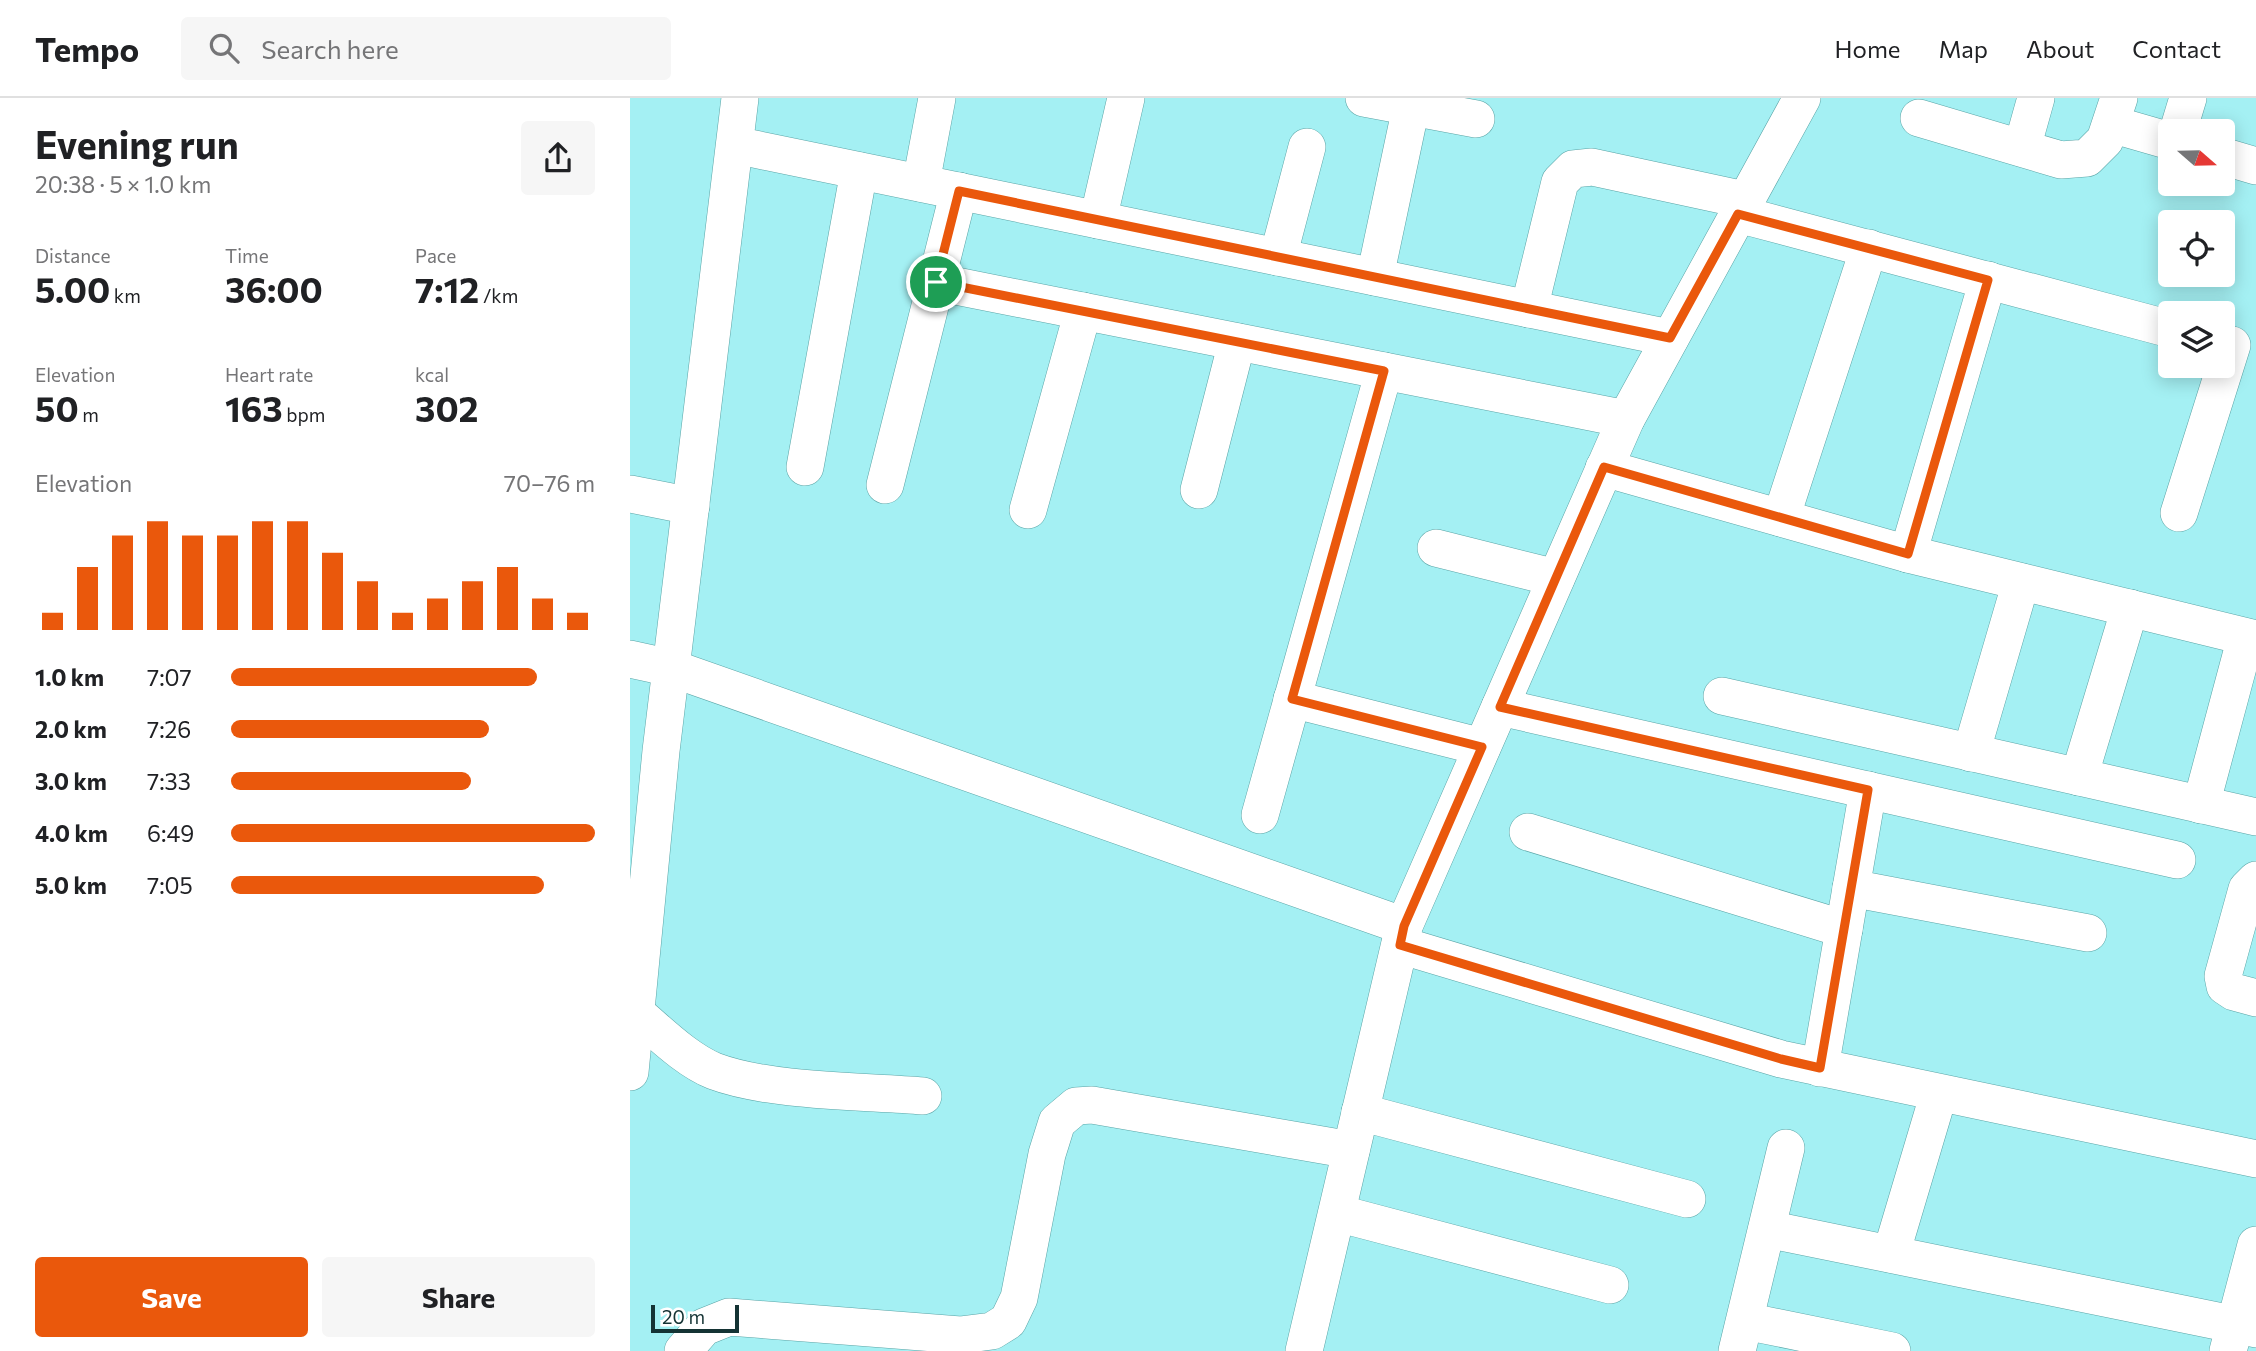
<!DOCTYPE html>
<html lang="en">
<head>
<meta charset="utf-8">
<style>
	:root { --surface:#fff; --page:#f6f6f6; --text:#202124; --muted:#757577; --line:#e0e0e0; --accent:#ea580c }
	body { margin:0; font-family:Commissioner,sans-serif; background:var(--page); color:var(--text); height:100vh; display:flex; flex-direction:column; font-size:26px; white-space:nowrap }
	* { box-sizing:border-box; margin:0 }
	p { font-size:23px; color:var(--muted) }
	.icon { flex:none; width:38px; height:38px; fill:none; stroke:currentColor; stroke-width:2; stroke-linecap:round; stroke-linejoin:round }
	.map { position:relative; flex:1; overflow:hidden }
	.drawer { display:flex; flex-direction:column; background:var(--surface); width:630px }
	.drawer>* { flex:none }
	.needle { width:46px; rotate:110deg }
	.fabs { position:absolute; left:1528px; top:21px; display:grid; gap:14px }
	.fabs a { display:grid; place-items:center; width:77px; height:77px; border-radius:7px; background:var(--surface); box-shadow:0 4px 18px #0003; font-size:35px }
	.scale { position:absolute; left:21px; bottom:18px; width:88px; box-sizing:border-box; padding-left:7px; border:4px solid #143334; border-top:0; font-size:19px; line-height:24px; white-space:nowrap; color:#143334; -webkit-text-stroke:5px #fff; paint-order:stroke }
	.pin { position:absolute; display:grid; place-items:center; width:60px; height:60px; color:#fff; margin:-30px; border:4px solid #fff; border-radius:50%; box-shadow:0 2px 7px #0007 }
	.round { display:grid; place-items:center; flex:none; width:74px; height:74px; border-radius:7px; background:var(--page) }
	.headline { display:flex; align-items:center; justify-content:space-between; height:119px; padding:0 35px }
	h1 { font-size:38px; font-weight:700; line-height:52px }
	.stats { display:grid; grid-template-columns:repeat(3,1fr); gap:10px; height:119px; padding:7px 35px }
	.stats div { display:grid; align-content:center }
	.stats b { font-size:35px; font-weight:700 }
	.stats small { font-size:19px; font-weight:400 }
	.stats p { font-size:19px }
	.chart { height:196px; padding:14px 35px }
	.chart p { display:flex; justify-content:space-between }
	.chart svg { width:100%; height:126px; margin-top:7px; stroke:var(--accent); stroke-width:6 }
	.button { display:flex; gap:14px; margin-top:auto; padding:14px 35px }
	.button a { flex:1; height:80px; border-radius:7px; background:var(--accent); color:#fff; font-size:28px; font-weight:700; line-height:80px; text-align:center }
	.button a+a { background:var(--page); color:var(--text) }
	ul { padding:0 35px; list-style:none; font-size:23px }
	li { display:grid; grid-template-columns:112px 84px 1fr; align-items:center; height:52px }
	li i { height:18px; border-radius:9px; background:var(--accent) }
	header { display:flex; align-items:center; gap:42px; box-sizing:border-box; height:98px; padding:0 35px; background:var(--surface); border-bottom:2px solid var(--line) }
	header strong { font-size:33px }
	nav { display:flex; gap:38px; margin-inline-start:auto; font-size:24px }
	.search { width:490px; height:63px; background:var(--page); display:flex; align-items:center; gap:18px; box-sizing:border-box; padding:0 24px; border-radius:7px; color:var(--muted); font-size:26px }
	main { display:flex; flex:1; min-height:0 }
	.map>svg:first-child { display:block }
</style>
</head>
<body>
<header>
<strong>Tempo</strong>
<div class="search"><svg class="icon" aria-label="search" viewBox="0 0 24 24"><circle cx="10" cy="10" r="6"/><path d="M15 15l6 6"/></svg>Search here</div>
<nav><a>Home</a><a>Map</a><a>About</a><a>Contact</a></nav>
</header>
<main>
<section class="drawer">
<div class="headline"><div><h1>Evening run</h1><p>20:38 · 5 × 1.0 km</p></div><a class="round"><svg class="icon" aria-label="share" viewBox="0 0 24 24"><path d="M12 15V3M7 8l5-5 5 5M5 13v7h14v-7"/></svg></a></div>
<div class="stats">
<div><p>Distance</p><b>5.00<small> km</small></b></div>
<div><p>Time</p><b>36:00</b></div>
<div><p>Pace</p><b>7:12<small> /km</small></b></div>
</div>
<div class="stats">
<div><p>Elevation</p><b>50<small> m</small></b></div>
<div><p>Heart rate</p><b>163<small> bpm</small></b></div>
<div><p>kcal</p><b>302</b></div>
</div>
<div class="chart"><p><span>Elevation</span>70–76 m</p>
<svg viewBox="0 0 160 44" preserveAspectRatio="none"><path d="M5 44V38M15 44V22M25 44V11M35 44V6M45 44V11M55 44V11M65 44V6M75 44V6M85 44V17M95 44V27M105 44V38M115 44V33M125 44V27M135 44V22M145 44V33M155 44V38"/></svg>
</div>
<ul>
<li><b>1.0 km</b>7:07<i style="width:84%"></i></li>
<li><b>2.0 km</b>7:26<i style="width:71%"></i></li>
<li><b>3.0 km</b>7:33<i style="width:66%"></i></li>
<li><b>4.0 km</b>6:49<i style="width:100%"></i></li>
<li><b>5.0 km</b>7:05<i style="width:86%"></i></li>
</ul>
<div class="button"><a>Save</a><a>Share</a></div>
</section>
<div class="map">
<svg width="1626" height="1253" viewBox="0 0 1626 1253">
	<rect width="100%" height="100%" fill="#a4f0f3"/>
	<g fill="none" stroke-linecap="round" stroke-linejoin="round">
		<g stroke="#59a4a6" stroke-width="38">
			<g id="minor">
				<path d="M734,0L846,21"/>
				<path d="M1289,20L1431,62L1457,60L1475,42L1489,0"/>
				<path d="M1481,26L1540,43"/>
				<path d="M1548,33L1558,0"/>
				<path d="M105,47L1040,240"/>
				<path d="M1392,50L1406,0"/>
				<path d="M1592,58L1626,68"/>
				<path d="M291,85L307,0"/>
				<path d="M1108,116L1540,231"/>
				<path d="M468,122L496,0"/>
				<path d="M648,159L677,49"/>
				<path d="M745,179L781,9"/>
				<path d="M306,184L996,321"/>
				<path d="M899,211L930,84L943,71L962,69L1115,102"/>
				<path d="M175,369L229,73"/>
				<path d="M974,370L1278,456L1626,541"/>
				<path d="M255,387L329,93"/>
				<path d="M569,392L607,244"/>
				<path d="M0,396L61,408"/>
				<path d="M398,412L453,213"/>
				<path d="M1549,415L1602,247"/>
				<path d="M1151,420L1239,150"/>
				<path d="M806,450L926,480"/>
				<path d="M1278,456L1358,182"/>
				<path d="M0,561L41,570L774,828"/>
				<path d="M1092,598L1626,719"/>
				<path d="M662,601L852,649"/>
				<path d="M870,609L1547,762"/>
				<path d="M1341,655L1391,484"/>
				<path d="M1449,679L1500,510"/>
				<path d="M1571,707L1616,539"/>
				<path d="M630,717L754,273"/>
				<path d="M898,734L1214,831"/>
				<path d="M1626,782L1617,791L1593,878L1595,888L1604,894L1626,900"/>
				<path d="M1221,790L1458,835"/>
				<path d="M770,847L1151,961L1626,1061"/>
				<path d="M6,915C29,934 55,961 84,973C140,994 232,993 293,998"/>
				<path d="M1190,970L1238,692"/>
				<path d="M0,974L31,653L110,0"/>
				<path d="M730,1014L1057,1101"/>
				<path d="M707,1115L980,1187"/>
				<path d="M1137,1131L1626,1231"/>
				<path d="M1261,1156L1309,995"/>
				<path d="M1115,1223L1262,1253"/>
				<path d="M53,1253L74,1229L99,1219L330,1237L362,1233L378,1223L389,1200L417,1056L427,1024L446,1008L462,1007L721,1052"/>
				<path d="M674,1253L774,828L996,321L1172,0"/>
				<path d="M1107,1253L1156,1050"/>
				<path d="M1598,1253L1626,1147"/>
			</g>
		</g>
		<use href="#minor" stroke="#fff" stroke-width="37"/>
	</g>
	<g fill="none" stroke-linecap="round" stroke-linejoin="round">
		<g stroke="#fff" stroke-width="14">
			<path id="route" d="M329,93L1040,240L1108,116L1358,182L1278,456L974,369L870,609L1238,692L1190,970L1151,961L770,847L774,828L852,649L662,601L754,273L306,184Z"/>
		</g>
		<use href="#route" stroke="#ea580c" stroke-width="9"/>
	</g>
</svg>
<div class="fabs">
<a><svg class="needle" viewBox="-14 -14 28 28"><path d="M0-13l5 13h-10z" fill="#e53935"/><path d="M0 13l5-13h-10z" fill="#757577"/></svg></a>
<a><svg class="icon" aria-label="locate" viewBox="0 0 24 24"><circle cx="12" cy="12" r="6"/><path d="M12 2v4M12 18v4M2 12h4M18 12h4"/></svg></a>
<a><svg class="icon" aria-label="layers" viewBox="0 0 24 24"><path d="M12 4l9 5-9 5-9-5zM3 14l9 5 9-5"/></svg></a>
</div>
<div class="scale">20 m</div>
<div class="pin" style="left:306px;top:184px;background:#1e9e55"><svg class="icon" aria-label="arrive" viewBox="0 0 24 24"><path d="M6 21V4h12l-3 4 3 4H6"/></svg></div>
</div>
</main>
</body>
</html>
